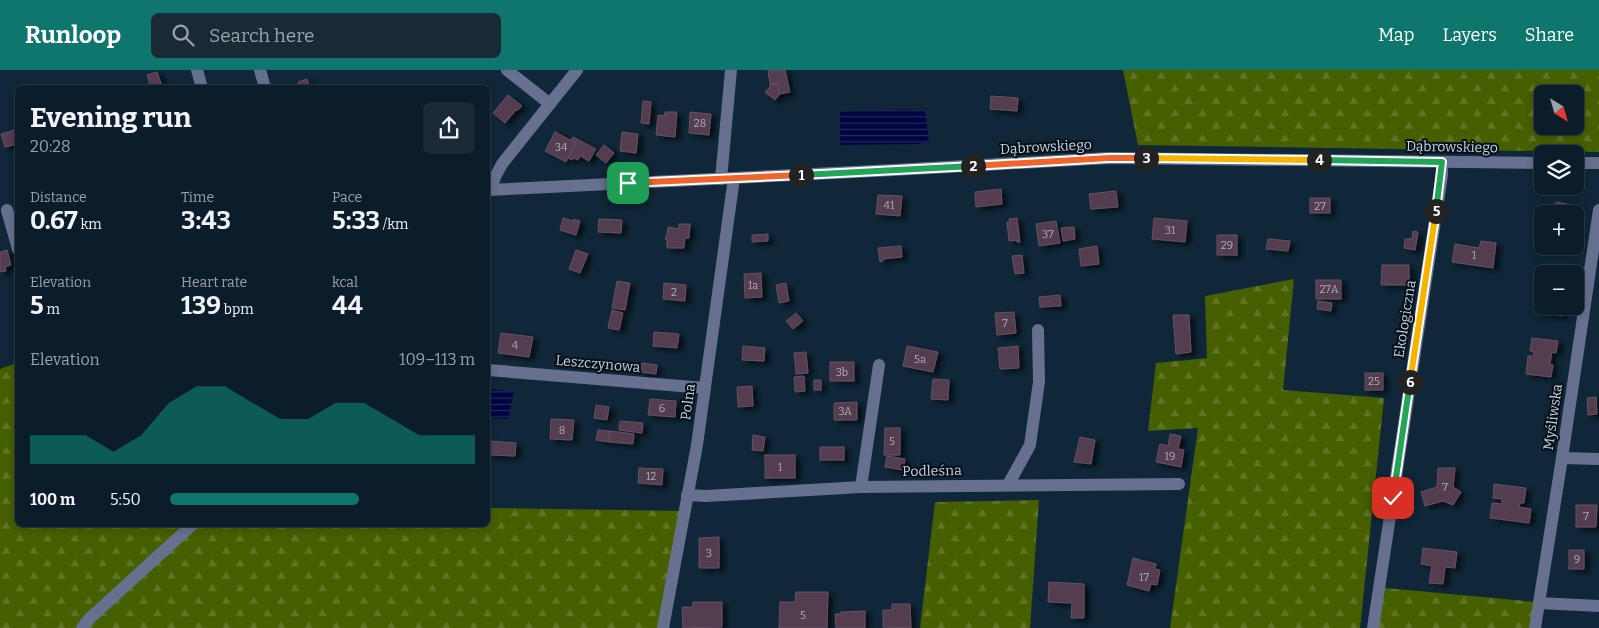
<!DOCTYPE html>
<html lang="en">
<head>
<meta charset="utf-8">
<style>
	:root { --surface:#0b1d2a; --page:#192a36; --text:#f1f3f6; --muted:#9aa2a8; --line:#2b3b47; --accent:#0f766e }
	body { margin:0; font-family:Bitter,serif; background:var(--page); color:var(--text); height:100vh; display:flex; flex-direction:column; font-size:19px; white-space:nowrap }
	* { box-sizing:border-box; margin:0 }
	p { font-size:16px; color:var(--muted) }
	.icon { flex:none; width:28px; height:28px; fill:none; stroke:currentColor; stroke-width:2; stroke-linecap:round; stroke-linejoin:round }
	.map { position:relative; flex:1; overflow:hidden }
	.details { position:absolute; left:15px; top:15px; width:475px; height:442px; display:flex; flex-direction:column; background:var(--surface); border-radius:8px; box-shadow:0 2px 8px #0003,0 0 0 1px var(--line) }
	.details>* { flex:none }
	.needle { width:32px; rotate:143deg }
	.controls { position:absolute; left:1534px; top:15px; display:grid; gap:10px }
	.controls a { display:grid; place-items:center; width:50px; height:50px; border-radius:8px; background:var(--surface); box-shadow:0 2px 8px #0003,0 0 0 1px var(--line); font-size:25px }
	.pin { position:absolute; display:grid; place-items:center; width:42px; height:42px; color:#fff; margin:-21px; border-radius:10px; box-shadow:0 2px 8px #0006 }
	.km { position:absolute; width:25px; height:25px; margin:-12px; border-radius:50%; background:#222; color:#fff; font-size:14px; line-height:25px; text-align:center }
	.round { display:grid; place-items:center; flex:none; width:52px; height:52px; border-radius:8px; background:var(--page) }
	.head { display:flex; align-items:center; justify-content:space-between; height:85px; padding:0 15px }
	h1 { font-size:28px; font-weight:700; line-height:38px }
	.figures { display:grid; grid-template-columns:repeat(3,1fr); gap:8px; height:85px; padding:5px 15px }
	.figures div { display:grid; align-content:center }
	.figures b { font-size:25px; font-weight:700 }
	.figures small { font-size:14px; font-weight:400 }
	.figures p { font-size:14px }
	.chart { height:140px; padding:10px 15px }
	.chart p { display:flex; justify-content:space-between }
	.chart svg { width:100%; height:90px; margin-top:5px; fill:var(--accent); opacity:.7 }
	ul { padding:0 15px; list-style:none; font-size:16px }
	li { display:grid; grid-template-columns:80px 60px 1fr; align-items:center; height:38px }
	li i { height:12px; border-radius:6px; background:var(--accent) }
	header { display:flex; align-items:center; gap:30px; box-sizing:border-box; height:70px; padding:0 25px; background:var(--accent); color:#fff }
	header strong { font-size:24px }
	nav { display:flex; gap:28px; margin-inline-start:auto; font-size:18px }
	.search { width:350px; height:45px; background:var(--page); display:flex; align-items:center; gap:12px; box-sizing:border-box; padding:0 18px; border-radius:8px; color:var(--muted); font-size:19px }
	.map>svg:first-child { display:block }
</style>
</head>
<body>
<header>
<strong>Runloop</strong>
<div class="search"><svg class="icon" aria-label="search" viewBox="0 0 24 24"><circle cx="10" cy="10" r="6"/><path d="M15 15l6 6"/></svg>Search here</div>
<nav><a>Map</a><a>Layers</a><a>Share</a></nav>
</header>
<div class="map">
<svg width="1599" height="558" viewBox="0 0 1599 558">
	<defs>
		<pattern id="forest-firs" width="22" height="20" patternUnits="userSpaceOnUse" patternTransform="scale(1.25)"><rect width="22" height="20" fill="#465f00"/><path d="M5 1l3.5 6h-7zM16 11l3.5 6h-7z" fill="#5f7525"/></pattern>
		<pattern id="water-rules" width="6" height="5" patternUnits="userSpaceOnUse" patternTransform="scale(1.25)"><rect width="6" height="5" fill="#000542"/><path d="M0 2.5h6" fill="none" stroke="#24295d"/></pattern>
		<filter id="shadow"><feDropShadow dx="5" dy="3" stdDeviation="2.5" flood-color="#0009"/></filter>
	</defs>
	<rect width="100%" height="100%" fill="#0f2738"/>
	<g fill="url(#forest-firs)" fill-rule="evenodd">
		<path d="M1123,0H1599V82L1138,75ZM1542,24H1575V56H1542Z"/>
		<path d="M1294,209L1283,320L1384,328L1360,558H1170L1198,358L1148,361L1156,293L1207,288L1205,226Z"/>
		<path d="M17,293L18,455H488V438L685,441L665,558H0V299Z"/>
		<path d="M1039,430L1030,558H920L935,432Z"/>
		<path d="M1385,518L1536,532L1532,558H1377Z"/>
	</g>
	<g fill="url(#water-rules)">
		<path d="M904,39L925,40L929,71L919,74L840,75V42Z"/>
		<path d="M490,319L514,322L508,349L488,348V332Z"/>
	</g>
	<g fill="#533c4f" stroke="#685064" filter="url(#shadow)">
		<path d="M768,0H785L790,22L779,24L778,13L770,14Z"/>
		<path d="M157,2L162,16L151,18L147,5Z"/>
		<path d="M307,9L310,18H300L298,12Z"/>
		<path d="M770,14H778L779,25L775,30L765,22L770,17Z"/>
		<path d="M508,25L522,36L517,41L516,40L505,53L493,43Z"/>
		<path d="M991,26L1018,28L1017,41L990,39Z"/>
		<path d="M643,31L651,32L649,54L641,53Z"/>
		<path d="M665,42H677L675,67L656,65L658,45L664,46Z"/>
		<path d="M690,42L711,44L709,65L689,63Z"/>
		<path d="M18,59V74L5,77L1,64Z"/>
		<path d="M555,62L576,73L566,92L545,81Z"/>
		<path d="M622,62L638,64L636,83L620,81Z"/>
		<path d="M573,67L596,79L589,91L580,86L578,90L574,88L572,90L568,88L576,73L571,70Z"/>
		<path d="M604,75L614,83L606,93L596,85Z"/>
		<path d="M1001,119L1002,134L976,137L975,122Z"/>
		<path d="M1116,121L1118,137L1091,139L1089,124Z"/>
		<path d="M878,125L902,126L900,146L876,144Z"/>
		<rect x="1310" y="128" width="20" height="15"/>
		<path d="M1556,132L1578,136L1575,153V144H1554Z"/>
		<path d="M563,148L573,151L574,149L580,151L576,165L560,160Z"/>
		<path d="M1017,148L1020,172H1017V170L1009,171L1007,152H1010L1009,149Z"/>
		<path d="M1154,148L1187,151L1185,172L1152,169Z"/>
		<path d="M599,149L622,150L621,163L598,162Z"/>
		<path d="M1056,151L1060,173L1039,176L1036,154Z"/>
		<path d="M679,154H690L689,168H685L684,178H667V170L665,169L667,164L668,157L679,159Z"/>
		<path d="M1074,157L1075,169L1063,171L1061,158Z"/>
		<path d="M1413,161L1418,162L1415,180L1404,178L1405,169H1412Z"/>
		<path d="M768,164V171L752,172V165Z"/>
		<rect x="1217" y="165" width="20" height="20"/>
		<path d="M1268,169L1290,171L1288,181L1266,179Z"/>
		<path d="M1481,171L1496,173L1493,198L1452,192L1455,174L1479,178Z"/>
		<path d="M901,176L902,187L883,189V191L880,192L878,178Z"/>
		<path d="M1097,176L1099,194L1081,196L1079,179Z"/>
		<path d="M7,180L11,195L5,197L6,201L0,202V182Z"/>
		<path d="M576,180L588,184L580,203L569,199Z"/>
		<path d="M1022,185L1024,203L1015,204L1012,186Z"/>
		<path d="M1382,195H1409V215H1381Z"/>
		<path d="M1550,196L1569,199L1568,204H1549Z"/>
		<path d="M761,203L762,227L745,228L744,204Z"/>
		<rect x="1316" y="210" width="25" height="19"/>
		<path d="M617,211L630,213L625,240L612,238Z"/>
		<path d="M664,213L686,215L685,231L663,229Z"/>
		<path d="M786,213L789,231L779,233L776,215Z"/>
		<path d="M1060,225L1061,236L1040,237L1039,227Z"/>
		<path d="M1536,229H1542V236H1564L1562,246L1535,242Z"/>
		<path d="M1318,231L1332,233L1331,241L1317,239Z"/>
		<path d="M612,240L623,243L619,260L608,258Z"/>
		<path d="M1014,242L1016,263L997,265L995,243Z"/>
		<path d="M796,243L803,251L793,259L786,251Z"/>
		<path d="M1173,245H1189L1191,282L1176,284Z"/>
		<path d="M654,262L679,264L677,278L653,276Z"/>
		<path d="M501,263L533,267L529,287L498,283Z"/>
		<path d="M1532,268L1558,271L1556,283L1552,282L1550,294L1553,295L1551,307L1526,304L1528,286H1534V282L1530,281Z"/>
		<path d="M743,276L765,278L764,291L742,290Z"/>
		<path d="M907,276L938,282L933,302L903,296Z"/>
		<path d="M1018,276L1019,298L1000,299L998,278Z"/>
		<path d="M806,282L808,303L796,304L794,283Z"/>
		<rect x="830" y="292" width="24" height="19"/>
		<path d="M642,293L657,295L656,304L641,302Z"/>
		<rect x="1365" y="303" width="18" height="17"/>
		<path d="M804,306L805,321L795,322L794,307Z"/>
		<path d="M933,309L949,310L948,330L931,329Z"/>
		<rect x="814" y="310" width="7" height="10"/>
		<path d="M752,316L753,336L738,337L737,317Z"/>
		<path d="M1596,327L1597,344L1588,345L1587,328Z"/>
		<path d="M650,329L676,331L675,347L648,345Z"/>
		<path d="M857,332V350H834V333Z"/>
		<path d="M596,335L609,337L607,350L594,348Z"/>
		<path d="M551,349L574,350L572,370L550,369Z"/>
		<path d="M620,351L643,353L642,363L619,360Z"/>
		<path d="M885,358H900V385H884Z"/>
		<path d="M598,360L610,361L609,372L596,370Z"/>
		<path d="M610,361L634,364L633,374L609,372Z"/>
		<path d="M1170,364L1181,366L1178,379L1184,380L1181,397L1156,392L1160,374L1168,376Z"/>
		<path d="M753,365L765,367L763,381L752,380Z"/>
		<path d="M1080,367L1095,370L1091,394L1074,392Z"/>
		<path d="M490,371L516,373L515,386L489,385Z"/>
		<rect x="820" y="377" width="24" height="13"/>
		<rect x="765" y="385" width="30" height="23"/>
		<path d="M887,386L905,389L903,400L885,397Z"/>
		<path d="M639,398L663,399L662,415L638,413Z"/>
		<path d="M1438,398H1455L1453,417L1461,422L1453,435L1443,431L1425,436L1421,422L1437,417Z"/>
		<path d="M1494,414L1526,418L1524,433H1520L1519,437L1531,439L1529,453L1490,448L1492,433L1502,434V429L1493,428Z"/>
		<path d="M1576,435H1597L1596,457H1576Z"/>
		<path d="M719,467V498H699V468Z"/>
		<path d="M1423,478L1457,482L1455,498L1445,497L1443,514L1429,513L1432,496L1421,494Z"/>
		<rect x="1569" y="480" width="15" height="19"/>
		<path d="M1133,488L1156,494L1155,499L1160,500L1157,515L1151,514L1149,521L1127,515Z"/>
		<path d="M1049,512L1084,514V548H1071L1072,533L1048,532Z"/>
		<path d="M796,522H828L827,558H779L780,532H795Z"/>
		<path d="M693,532H722V557L683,558L682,537H693Z"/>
		<path d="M892,534H910L911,558L883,557V540H892Z"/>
		<path d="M865,541V558H836L835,544H841V542Z"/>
	</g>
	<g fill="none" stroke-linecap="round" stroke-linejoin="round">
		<g stroke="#67708f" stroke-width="12">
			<path d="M197,0L202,18"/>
			<path d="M260,0L265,18"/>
			<path d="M507,0L550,34"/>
			<path d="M1575,93H1599"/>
			<path d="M721,109L731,0"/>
			<path d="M491,119L495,107L502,94L577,0"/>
			<path d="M488,120L894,100L1109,88L1542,93"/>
			<path d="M7,140L18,179"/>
			<path d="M488,300L705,318"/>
			<path d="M1562,388L1599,389"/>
			<path d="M1008,415L1030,375L1039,312L1038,260"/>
			<path d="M861,417L879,295"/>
			<path d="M687,425L706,426L861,417L1179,414"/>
			<path d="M1539,533L1599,536"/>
			<path d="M82,558L89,549L192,455"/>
			<path d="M663,558L697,375L734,108"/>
			<path d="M1373,558L1442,105V92"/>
			<path d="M1535,558L1562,388L1599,140"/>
		</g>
	</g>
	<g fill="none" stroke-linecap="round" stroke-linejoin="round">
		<g stroke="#fff" stroke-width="10">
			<path id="split-1" d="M628,113L801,105"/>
		</g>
		<g stroke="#fff" stroke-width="10">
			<path id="split-2" d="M801,105L973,96"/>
		</g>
		<g stroke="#fff" stroke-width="10">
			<path id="split-3" d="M973,96L1109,88H1146"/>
		</g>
		<g stroke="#fff" stroke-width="10">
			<path id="split-4" d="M1146,88L1319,90"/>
		</g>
		<g stroke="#fff" stroke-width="10">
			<path id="split-5" d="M1319,90L1442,92L1436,141"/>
		</g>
		<g stroke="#fff" stroke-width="10">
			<path id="split-6" d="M1410,312L1436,141"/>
		</g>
		<g stroke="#fff" stroke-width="10">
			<path id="split-7" d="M1393,428L1410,312"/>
		</g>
		<use href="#split-1" stroke="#f0652b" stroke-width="6"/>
		<use href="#split-2" stroke="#22a559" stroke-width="6"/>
		<use href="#split-3" stroke="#f0652b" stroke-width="6"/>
		<use href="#split-4" stroke="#f5b400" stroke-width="6"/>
		<use href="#split-5" stroke="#22a559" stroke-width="6"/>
		<use href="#split-6" stroke="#f5b400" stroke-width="6"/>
		<use href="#split-7" stroke="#22a559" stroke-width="6"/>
	</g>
	<g text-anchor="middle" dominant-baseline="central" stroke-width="4" stroke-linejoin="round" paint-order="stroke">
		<g font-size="11" fill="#a9aebc">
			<text x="700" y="53">28</text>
			<text x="561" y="77">34</text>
			<text x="889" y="135">41</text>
			<text x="1320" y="136">27</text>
			<text x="1170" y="160">31</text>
			<text x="1048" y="164">37</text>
			<text x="1227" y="175">29</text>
			<text x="1474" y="185">1</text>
			<text x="753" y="215">1a</text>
			<text x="1329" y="219">27A</text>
			<text x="674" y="222">2</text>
			<text x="1005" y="253">7</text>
			<text x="515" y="275">4</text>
			<text x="920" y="289">5a</text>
			<text x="842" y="302">3b</text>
			<text x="1374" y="311">25</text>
			<text x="662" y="338">6</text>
			<text x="845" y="341">3A</text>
			<text x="562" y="360">8</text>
			<text x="892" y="371">5</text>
			<text x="1170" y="386">19</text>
			<text x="780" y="397">1</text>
			<text x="651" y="406">12</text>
			<text x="1445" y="417">7</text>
			<text x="1586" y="446">7</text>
			<text x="709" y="483">3</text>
			<text x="1577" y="489">9</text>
			<text x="1144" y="507">17</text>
			<text x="803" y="545">5</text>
		</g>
		<g font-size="14" fill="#c6d4e0" stroke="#060f17">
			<text transform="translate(1046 77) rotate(-3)">Dąbrowskiego</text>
			<text transform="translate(1452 77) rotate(1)">Dąbrowskiego</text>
			<text transform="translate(1405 249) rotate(-81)">Ekologiczna</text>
			<text transform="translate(598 294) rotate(5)">Leszczynowa</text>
			<text transform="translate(688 332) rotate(-82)">Polna</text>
			<text transform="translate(1553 347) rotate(-82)">Myśliwska</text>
			<text transform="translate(932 401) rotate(-1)">Podleśna</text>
		</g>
	</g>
</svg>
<div class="controls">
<a><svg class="needle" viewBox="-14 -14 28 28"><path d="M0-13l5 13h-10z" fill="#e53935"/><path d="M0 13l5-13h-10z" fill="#9aa2a8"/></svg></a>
<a><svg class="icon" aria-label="layers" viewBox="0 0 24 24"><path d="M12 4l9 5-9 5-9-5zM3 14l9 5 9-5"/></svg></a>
<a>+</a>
<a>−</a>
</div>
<div class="pin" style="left:628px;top:113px;background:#1e9e55"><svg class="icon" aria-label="arrive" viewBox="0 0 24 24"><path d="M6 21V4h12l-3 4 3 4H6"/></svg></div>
<div class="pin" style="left:1393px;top:428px;background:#d93025"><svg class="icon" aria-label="check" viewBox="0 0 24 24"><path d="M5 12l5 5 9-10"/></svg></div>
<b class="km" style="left:801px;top:105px">1</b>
<b class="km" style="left:973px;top:96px">2</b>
<b class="km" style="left:1146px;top:88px">3</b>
<b class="km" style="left:1319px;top:90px">4</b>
<b class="km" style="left:1436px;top:141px">5</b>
<b class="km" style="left:1410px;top:312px">6</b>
<section class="details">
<div class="head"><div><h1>Evening run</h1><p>20:28</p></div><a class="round"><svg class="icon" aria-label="share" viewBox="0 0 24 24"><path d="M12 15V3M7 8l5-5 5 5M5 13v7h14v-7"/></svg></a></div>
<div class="figures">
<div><p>Distance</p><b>0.67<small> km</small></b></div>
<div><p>Time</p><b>3:43</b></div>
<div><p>Pace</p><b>5:33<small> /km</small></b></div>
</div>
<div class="figures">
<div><p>Elevation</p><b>5<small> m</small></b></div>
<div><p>Heart rate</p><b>139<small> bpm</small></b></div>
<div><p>kcal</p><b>44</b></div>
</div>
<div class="chart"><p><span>Elevation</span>109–113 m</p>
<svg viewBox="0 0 160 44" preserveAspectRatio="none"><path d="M0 44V30L10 30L20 30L30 38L40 30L50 14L60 6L70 6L80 14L90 22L100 22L110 14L120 14L130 22L140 30L150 30L160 30V44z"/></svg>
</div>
<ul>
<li><b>100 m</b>5:50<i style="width:62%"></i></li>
</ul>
</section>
</div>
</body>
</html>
